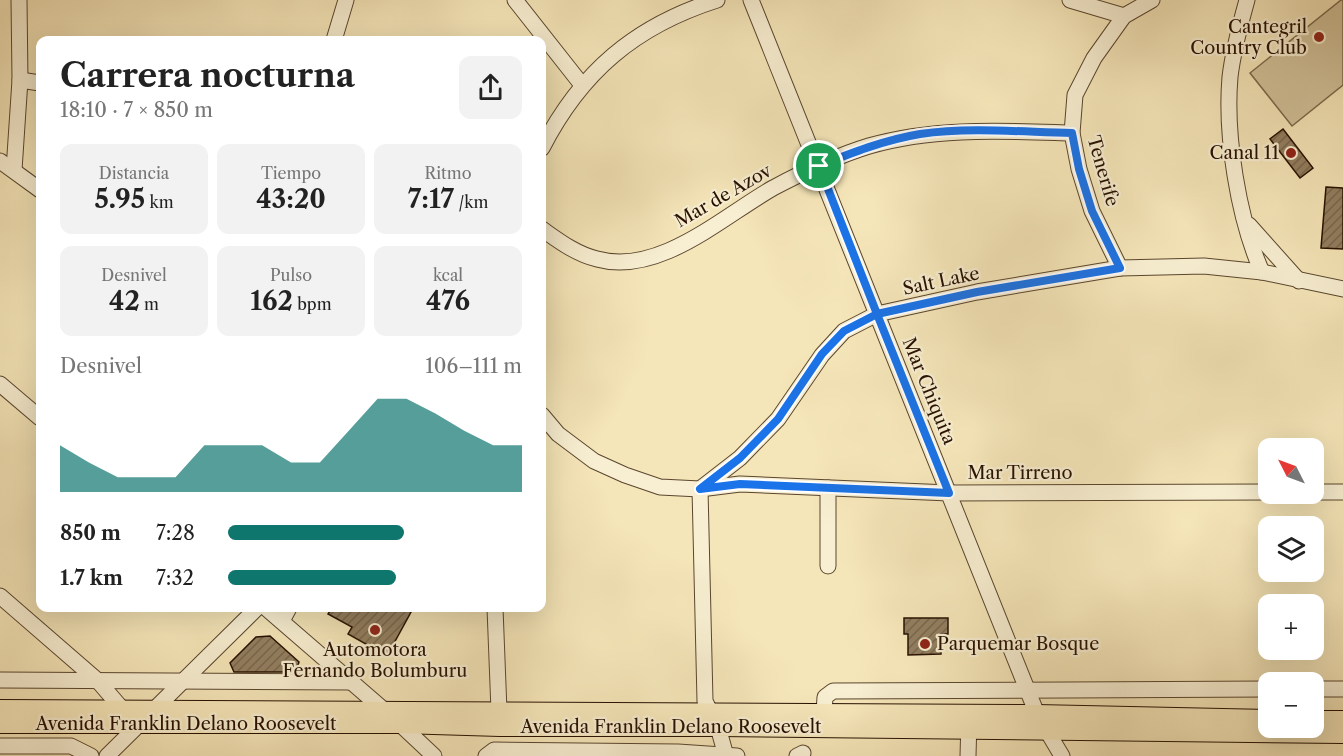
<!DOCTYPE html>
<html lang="es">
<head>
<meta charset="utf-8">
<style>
	:root { --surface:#fff; --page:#f2f2f2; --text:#222; --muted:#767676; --accent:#0f766e }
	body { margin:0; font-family:"Libre Caslon Text",serif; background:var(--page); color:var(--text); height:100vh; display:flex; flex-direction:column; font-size:22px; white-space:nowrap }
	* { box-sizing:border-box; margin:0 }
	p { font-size:20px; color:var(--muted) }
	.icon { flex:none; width:33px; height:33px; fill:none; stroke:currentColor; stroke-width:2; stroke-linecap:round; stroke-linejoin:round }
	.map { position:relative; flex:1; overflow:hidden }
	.details { position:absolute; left:36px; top:36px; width:510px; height:576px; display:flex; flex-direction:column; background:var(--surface); border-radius:12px; box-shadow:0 6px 24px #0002 }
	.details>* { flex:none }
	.needle { width:39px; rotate:312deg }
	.buttons { position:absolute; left:1258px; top:438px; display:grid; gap:12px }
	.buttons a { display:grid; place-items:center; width:66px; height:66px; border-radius:12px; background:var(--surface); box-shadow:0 6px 24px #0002; font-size:30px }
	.pin { position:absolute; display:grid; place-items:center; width:51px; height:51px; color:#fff; margin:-26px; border:3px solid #fff; border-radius:50%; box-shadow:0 2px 6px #0007 }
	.round { display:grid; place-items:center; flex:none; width:63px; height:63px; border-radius:12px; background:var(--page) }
	.head { display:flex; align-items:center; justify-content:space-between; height:102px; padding:0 24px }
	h1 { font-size:33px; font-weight:700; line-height:45px }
	.metrics { display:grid; grid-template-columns:repeat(3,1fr); gap:9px; height:102px; padding:6px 24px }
	.metrics div { display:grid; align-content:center; border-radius:12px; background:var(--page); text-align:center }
	.metrics b { font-size:26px; font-weight:700 }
	.metrics small { font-size:16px; font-weight:400 }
	.metrics p { font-size:16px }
	.chart { height:168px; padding:12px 24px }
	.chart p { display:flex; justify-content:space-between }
	.chart svg { width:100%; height:108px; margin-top:6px; fill:var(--accent); opacity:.7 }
	ul { padding:0 24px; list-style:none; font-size:20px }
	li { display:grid; grid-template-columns:96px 72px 1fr; align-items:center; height:45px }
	li i { height:15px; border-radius:8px; background:var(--accent) }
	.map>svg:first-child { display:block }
</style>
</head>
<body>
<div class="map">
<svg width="1343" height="756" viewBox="0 0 1343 756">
	<defs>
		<pattern id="building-hatch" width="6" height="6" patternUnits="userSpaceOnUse" patternTransform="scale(1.5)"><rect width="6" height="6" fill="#927f60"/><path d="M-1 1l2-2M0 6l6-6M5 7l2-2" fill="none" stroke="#77674d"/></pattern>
	</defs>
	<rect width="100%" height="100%" fill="#f5e6b9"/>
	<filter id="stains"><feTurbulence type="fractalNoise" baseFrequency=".00333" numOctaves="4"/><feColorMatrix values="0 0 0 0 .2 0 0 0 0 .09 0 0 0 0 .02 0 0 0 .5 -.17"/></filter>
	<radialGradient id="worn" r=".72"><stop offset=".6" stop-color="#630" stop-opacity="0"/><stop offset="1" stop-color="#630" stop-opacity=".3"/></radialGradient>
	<path fill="#d2c29a" stroke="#7c694d" stroke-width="1.5" d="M1341,0H1343V85L1292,126L1250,73Z"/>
	<g fill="url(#building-hatch)" stroke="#271000" stroke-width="1.5">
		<path d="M1283,129L1313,168L1300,178L1270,139Z"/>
		<path d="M1326,187L1343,188V249L1321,248Z"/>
		<path d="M332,608H403L411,612L387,656L348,634L352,627L328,614Z"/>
		<path d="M904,618H948V634H941V654L908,655V634H904Z"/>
		<path d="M270,636L299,662L296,672H234L230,663L256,637Z"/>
	</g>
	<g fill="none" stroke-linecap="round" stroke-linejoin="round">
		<g stroke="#5a462e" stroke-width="17">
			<g id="minor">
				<path d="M515,0L582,85"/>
				<path d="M751,0L1037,714L1062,756"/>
				<path d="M1070,0L1124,16"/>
				<path d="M1247,0C1240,25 1233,51 1230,77C1225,135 1238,218 1262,272"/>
				<path d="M334,40L346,0"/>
				<path d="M20,80L40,83"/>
				<path d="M542,148C581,72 635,26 717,0"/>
				<path d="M0,161L40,190"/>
				<path d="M14,170L20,80L19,0"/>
				<path d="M1249,225L1299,281"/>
				<path d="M542,229C559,241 576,254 597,259C659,276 722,217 773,188C803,172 836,156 869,146C935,127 1003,131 1072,133"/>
				<path d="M1120,268L1092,211L1079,169L1072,133L1075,95L1094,58L1124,16L1152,0"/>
				<path d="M0,384L40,418"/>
				<path d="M542,415L558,434L594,461L625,475L660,487L700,489L740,484L949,493L1269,492"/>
				<path d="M828,488V566"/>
				<path d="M1314,492H1343"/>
				<path d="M0,596L98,681L123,710"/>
				<path d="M266,608L400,724L434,756"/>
				<path d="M495,608L499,711"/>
				<path d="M282,621L289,608"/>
				<path d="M0,680L351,682"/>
				<path d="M1314,689H1343"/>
				<path d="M824,713L825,697L833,691L1269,689"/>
				<path d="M0,746H71L91,756"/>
				<path d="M107,756L257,608"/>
				<path d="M486,756L494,750L678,752L737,756"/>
				<path d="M726,756L718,727L705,701L700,489L740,458L778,419L822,355L844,331L877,314L977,292L1120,268L1204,266L1262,272L1343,289"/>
				<path d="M797,756L803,753"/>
				<path d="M968,756L969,720"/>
			</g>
		</g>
		<g stroke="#271000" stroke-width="20">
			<g id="major">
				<path d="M0,709L1037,714L1269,719"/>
				<path d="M1314,720H1343"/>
				<path d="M0,724H400L500,727H718L1343,734"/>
			</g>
		</g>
		<use href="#minor" stroke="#f8efd2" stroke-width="15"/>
		<use href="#major" stroke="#f5e6b9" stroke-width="18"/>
	</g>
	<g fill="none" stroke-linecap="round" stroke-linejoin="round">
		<g stroke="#fff" stroke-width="12">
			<path id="route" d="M819,166L877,314L844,331L822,354L778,419L740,458L700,489L740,484L949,493L877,314L977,292L1120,268L1092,211L1079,169L1072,133C1022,132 970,127 920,134C884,140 851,153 819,166"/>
		</g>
		<use href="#route" stroke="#1a73e8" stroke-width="8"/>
	</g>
	<g fill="#8f2418" stroke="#f8efd2" stroke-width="2">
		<circle cx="1319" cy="37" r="6"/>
		<circle cx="1291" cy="153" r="6"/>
		<circle cx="375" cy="630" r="6"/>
		<circle cx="925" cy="644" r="6"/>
	</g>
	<g text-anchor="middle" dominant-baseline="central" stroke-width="4.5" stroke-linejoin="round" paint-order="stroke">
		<g font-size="18" fill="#271000" stroke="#f8efd2" text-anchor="end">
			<text x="1307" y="27">Cantegril<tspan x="1307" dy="21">Country Club</tspan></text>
			<text x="1279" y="153">Canal 11</text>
			<text x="937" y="644" text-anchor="start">Parquemar Bosque</text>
			<text x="375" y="650" text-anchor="middle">Automotora<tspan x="375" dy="21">Fernando Bolumburu</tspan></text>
		</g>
		<g font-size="18" fill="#271000" stroke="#f8efd2">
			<text transform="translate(1103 171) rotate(74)">Tenerife</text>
			<text transform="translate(723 196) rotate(-30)">Mar de Azov</text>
			<text transform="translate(941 281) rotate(-12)">Salt Lake</text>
			<text transform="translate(929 391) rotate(68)">Mar Chiquita</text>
			<text x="1020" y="473">Mar Tirreno</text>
			<text x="186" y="724">Avenida Franklin Delano Roosevelt</text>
			<text x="671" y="727">Avenida Franklin Delano Roosevelt</text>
		</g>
	</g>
	<rect width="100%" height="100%" filter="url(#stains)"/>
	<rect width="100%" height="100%" fill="url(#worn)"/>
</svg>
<div class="buttons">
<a><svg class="needle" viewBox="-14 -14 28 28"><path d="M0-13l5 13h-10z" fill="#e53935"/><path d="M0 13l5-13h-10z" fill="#767676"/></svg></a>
<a><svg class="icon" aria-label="layers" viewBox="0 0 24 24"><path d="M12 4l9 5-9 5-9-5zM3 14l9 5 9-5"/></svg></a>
<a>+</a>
<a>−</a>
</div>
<div class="pin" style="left:819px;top:166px;background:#1e9e55"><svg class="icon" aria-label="arrive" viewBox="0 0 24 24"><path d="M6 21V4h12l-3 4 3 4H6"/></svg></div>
<section class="details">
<div class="head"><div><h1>Carrera nocturna</h1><p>18:10 · 7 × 850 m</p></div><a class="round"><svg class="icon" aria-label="share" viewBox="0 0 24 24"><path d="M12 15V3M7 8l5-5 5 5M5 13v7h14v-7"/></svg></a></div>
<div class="metrics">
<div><p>Distancia</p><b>5.95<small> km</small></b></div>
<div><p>Tiempo</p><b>43:20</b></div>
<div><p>Ritmo</p><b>7:17<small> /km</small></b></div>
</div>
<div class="metrics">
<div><p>Desnivel</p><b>42<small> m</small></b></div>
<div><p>Pulso</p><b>162<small> bpm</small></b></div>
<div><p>kcal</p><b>476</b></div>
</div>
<div class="chart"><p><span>Desnivel</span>106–111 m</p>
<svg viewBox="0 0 160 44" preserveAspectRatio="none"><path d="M0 44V25L10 32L20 38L30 38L40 38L50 25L60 25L70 25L80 32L90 32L100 19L110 6L120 6L130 12L140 19L150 25L160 25V44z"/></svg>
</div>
<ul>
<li><b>850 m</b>7:28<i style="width:60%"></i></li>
<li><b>1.7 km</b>7:32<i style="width:57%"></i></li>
</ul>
</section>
</div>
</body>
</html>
